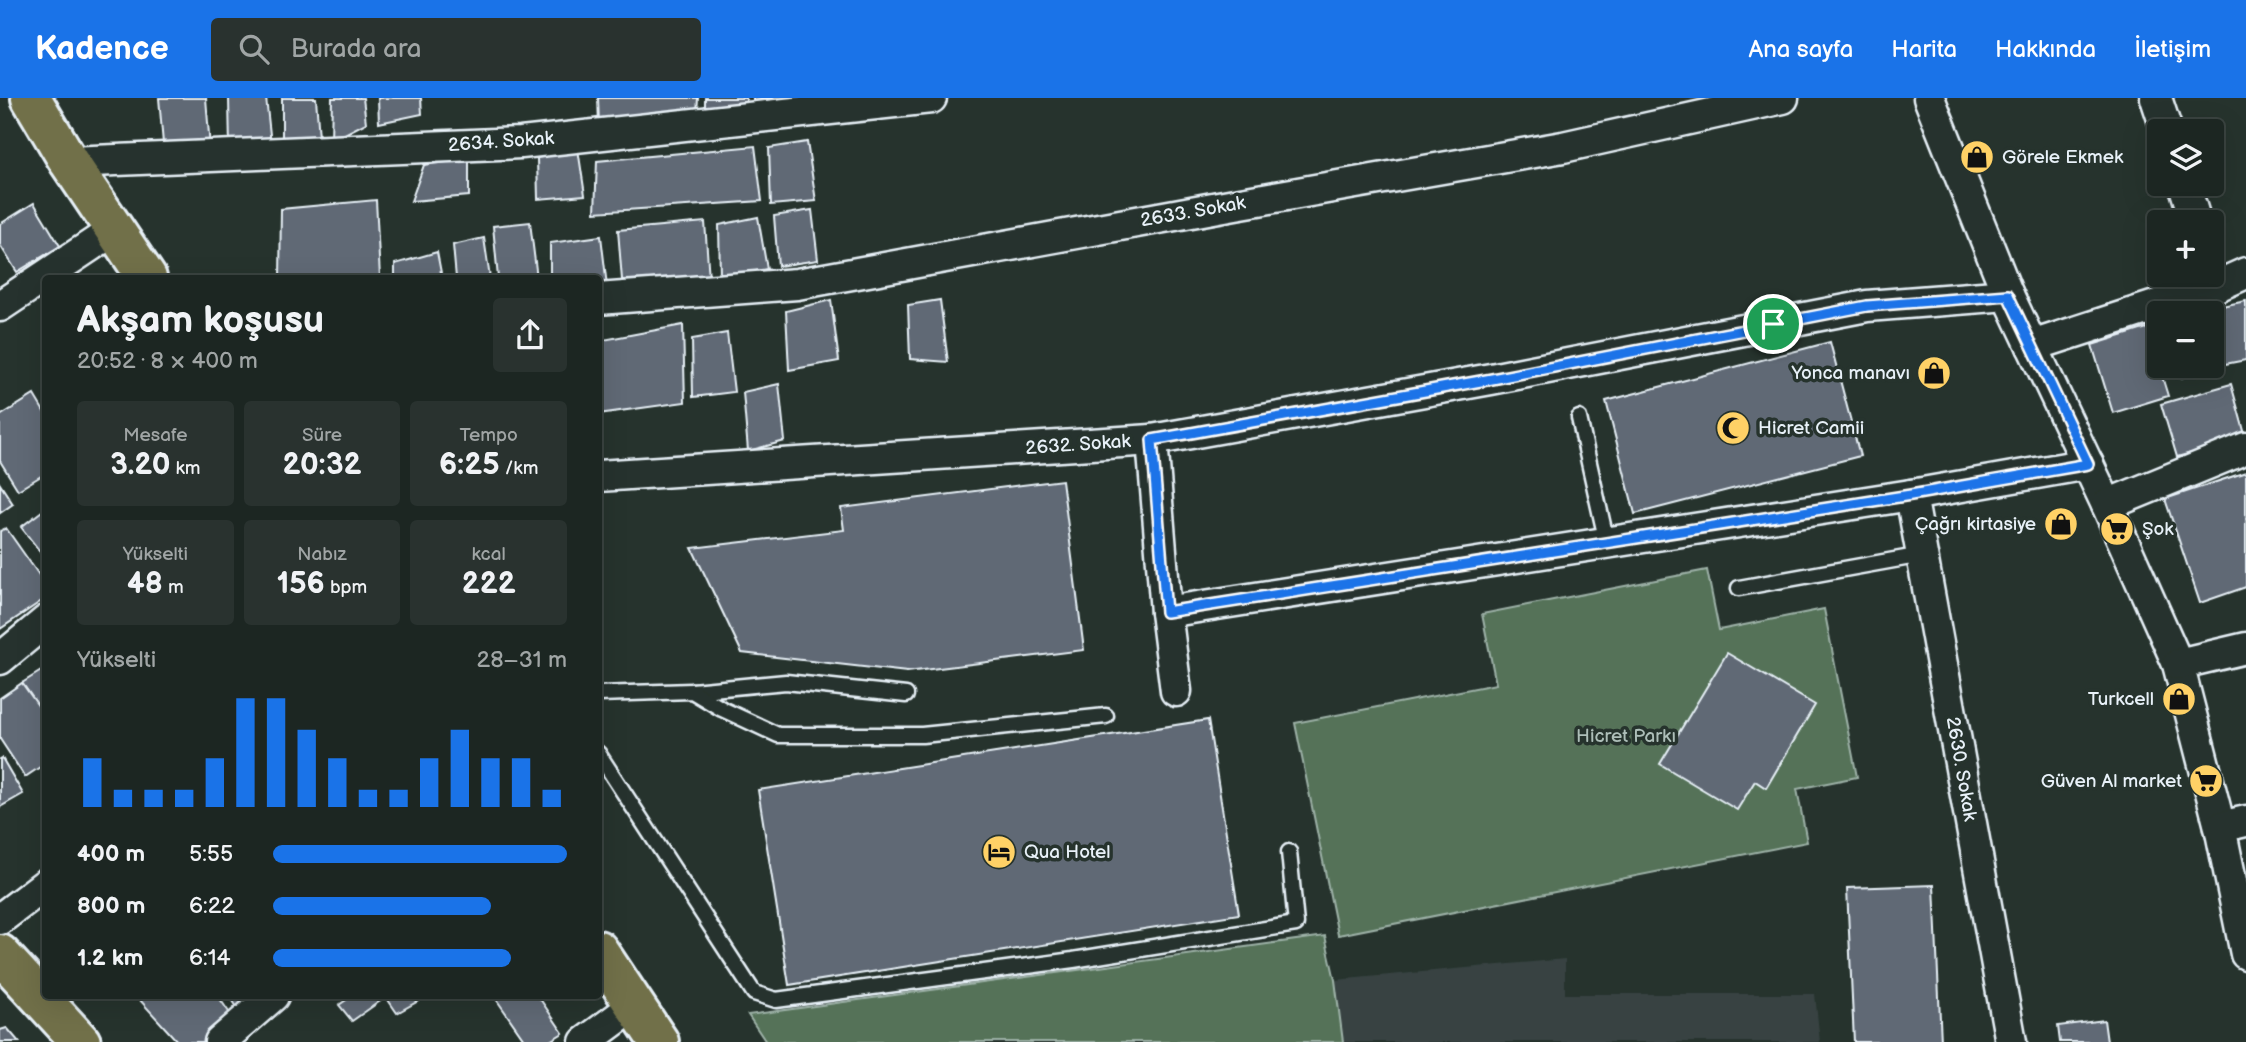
<!DOCTYPE html>
<html lang="tr">
<head>
<meta charset="utf-8">
<style>
	:root { --surface:#1c2622; --page:#29322f; --text:#f1f3f6; --muted:#a0a5a5; --line:#3a4340; --accent:#1a73e8 }
	body { margin:0; font-family:"Balsamiq Sans",sans-serif; background:var(--page); color:var(--text); height:100vh; display:flex; flex-direction:column; font-size:26px; white-space:nowrap }
	* { box-sizing:border-box; margin:0 }
	p { font-size:23px; color:var(--muted) }
	.icon { flex:none; width:38px; height:38px; fill:none; stroke:currentColor; stroke-width:2; stroke-linecap:round; stroke-linejoin:round }
	.map { position:relative; flex:1; overflow:hidden }
	.side { position:absolute; left:42px; top:177px; width:560px; height:724px; display:flex; flex-direction:column; background:var(--surface); border-radius:7px; box-shadow:0 7px 28px #0002,0 0 0 2px var(--line) }
	.side>* { flex:none }
	.buttons { position:absolute; left:2147px; top:21px; display:grid; gap:14px }
	.buttons a { display:grid; place-items:center; width:77px; height:77px; border-radius:7px; background:var(--surface); box-shadow:0 7px 28px #0002,0 0 0 2px var(--line); font-size:35px }
	.pin { position:absolute; display:grid; place-items:center; width:60px; height:60px; color:#fff; margin:-30px; border:4px solid #fff; border-radius:50%; box-shadow:0 2px 7px #0007 }
	.round { display:grid; place-items:center; flex:none; width:74px; height:74px; border-radius:7px; background:var(--page) }
	.summary { display:flex; align-items:center; justify-content:space-between; height:119px; padding:0 35px }
	h1 { font-size:38px; font-weight:800; line-height:52px }
	.metrics { display:grid; grid-template-columns:repeat(3,1fr); gap:10px; height:119px; padding:7px 35px }
	.metrics div { display:grid; align-content:center; border-radius:7px; background:var(--page); text-align:center }
	.metrics b { font-size:30px; font-weight:800 }
	.metrics small { font-size:19px; font-weight:400 }
	.metrics p { font-size:19px }
	.chart { height:196px; padding:14px 35px }
	.chart p { display:flex; justify-content:space-between }
	.chart svg { width:100%; height:126px; margin-top:7px; stroke:var(--accent); stroke-width:6 }
	ul { padding:0 35px; list-style:none; font-size:23px }
	li { display:grid; grid-template-columns:112px 84px 1fr; align-items:center; height:52px }
	li i { height:18px; border-radius:9px; background:var(--accent) }
	header { display:flex; align-items:center; gap:42px; box-sizing:border-box; height:98px; padding:0 35px; background:var(--accent); color:#fff }
	header strong { font-size:33px }
	nav { display:flex; gap:38px; margin-inline-start:auto; font-size:24px }
	.search { width:490px; height:63px; background:var(--page); display:flex; align-items:center; gap:18px; box-sizing:border-box; padding:0 24px; border-radius:7px; color:var(--muted); font-size:26px }
	.map>svg:first-child { display:block }
</style>
</head>
<body>
<header>
<strong>Kadence</strong>
<div class="search"><svg class="icon" aria-label="search" viewBox="0 0 24 24"><circle cx="10" cy="10" r="6"/><path d="M15 15l6 6"/></svg>Burada ara</div>
<nav><a>Ana sayfa</a><a>Harita</a><a>Hakkında</a><a>İletişim</a></nav>
</header>
<div class="map">
<svg width="2246" height="944" viewBox="0 0 2246 944">
	<rect width="100%" height="100%" fill="#26332d"/>
	<filter id="ink" filterUnits="userSpaceOnUse"><feTurbulence type="fractalNoise" baseFrequency=".0143" numOctaves="2"/><feDisplacementMap in="SourceGraphic" scale="14" xChannelSelector="R" yChannelSelector="G"/><feConvolveMatrix kernelMatrix="1 2 1 2 8 2 1 2 1" color-interpolation-filters="sRGB"/></filter>
	<g filter="url(#ink)">
		<path fill="#374342" d="M1565,861V896H1815L1820,944H1343L1335,882Z"/>
		<g fill="#547259" stroke="#9eb2a8" stroke-width="2">
			<path d="M1707,472L1719,532L1824,511L1857,679L1797,691L1807,744L1338,837L1295,625L1496,586L1482,516Z"/>
			<path d="M1325,838L1335,882L1343,944H766L748,917Z"/>
		</g>
		<g fill="#606974" stroke="#e8f1f8" stroke-width="2">
			<path d="M159,0H206L210,50L164,57Z"/>
			<path d="M229,0H266L271,46L230,52Z"/>
			<path d="M282,0H316L319,40L282,45Z"/>
			<path d="M332,0H363L366,25L331,43Z"/>
			<path d="M378,0H421L422,16L379,25Z"/>
			<path d="M598,0H698L697,14L599,26Z"/>
			<path d="M705,0H746V5L705,9Z"/>
			<path d="M753,0H799V2L753,4Z"/>
			<path d="M807,44L816,103L771,107L769,50Z"/>
			<path d="M755,48L762,103L595,114L597,63Z"/>
			<path d="M578,51L585,97L538,101L537,60Z"/>
			<path d="M469,61V98L411,103L424,67Z"/>
			<path d="M376,102L380,180H280L281,111Z"/>
			<path d="M34,105L60,148L17,174L0,147V126Z"/>
			<path d="M812,112L818,162L778,168L774,118Z"/>
			<path d="M758,119L767,171L720,179L719,127Z"/>
			<path d="M530,124L537,180H498L493,128Z"/>
			<path d="M705,124L709,181L622,182L618,132Z"/>
			<path d="M601,138L607,188L598,189V180H550V145Z"/>
			<path d="M484,140L490,180H456L453,147Z"/>
			<path d="M437,154L442,180H395V166Z"/>
			<path d="M831,202L839,263L789,272L786,213Z"/>
			<path d="M940,202L948,264L910,261L908,207Z"/>
			<path d="M2246,203V262L2225,266L2212,210Z"/>
			<path d="M683,227L685,304L598,316V243Z"/>
			<path d="M2147,230L2168,298L2113,315L2092,247Z"/>
			<path d="M727,235L734,294L693,299L692,241Z"/>
			<path d="M2212,239L2220,270L2180,280L2177,268H2212Z"/>
			<path d="M1830,244L1860,358L1635,416L1606,303Z"/>
			<path d="M779,286L785,343L748,353L743,294Z"/>
			<path d="M2231,286L2246,340L2177,359L2161,306Z"/>
			<path d="M34,297L46,317V375L18,392L0,363V318Z"/>
			<path d="M2246,374V489L2200,505L2165,401Z"/>
			<path d="M1062,382L1084,552L907,574L742,555L692,450L844,432L841,410Z"/>
			<path d="M0,386L13,406L0,415Z"/>
			<path d="M46,410V461L21,429Z"/>
			<path d="M6,430L46,487V500L0,531V433Z"/>
			<path d="M1727,555L1815,607L1766,690L1755,683L1737,712L1660,666Z"/>
			<path d="M46,570V619L22,585Z"/>
			<path d="M22,585L46,619V665L25,679L0,641V600Z"/>
			<path d="M1208,622L1239,816L789,887L758,692Z"/>
			<path d="M2,660L23,696L0,709V661Z"/>
			<path d="M1934,787L1941,944H1854L1847,790Z"/>
			<path d="M142,898H218L233,920L207,944H178L139,901Z"/>
			<path d="M230,898H259L241,916Z"/>
			<path d="M352,898H418L420,902L397,915L386,899L352,923L339,907Z"/>
			<path d="M494,898H538L563,935L548,944H526Z"/>
			<path d="M2104,922L2107,944H2060L2058,928Z"/>
			<path d="M7,930L19,944H0V932Z"/>
		</g>
		<g fill="none" stroke-linecap="round" stroke-linejoin="round">
			<g stroke="#e8f1f8" stroke-width="19">
				<g id="lane">
					<path d="M1579,320L1607,445"/>
					<path d="M1739,490L1922,457"/>
					<path d="M692,593L786,584L906,597"/>
					<path d="M598,596L692,593L722,611L778,637H922L1106,618"/>
					<path d="M598,655L754,895L776,902L1073,862L1296,826L1289,754"/>
				</g>
			</g>
			<g stroke="#e8f1f8" stroke-width="35">
				<g id="street">
					<path d="M1929,0L2008,197L2107,407L2178,566L2220,729L2246,856"/>
					<path d="M2156,0L2167,33"/>
					<path d="M69,64L521,45L931,0"/>
					<path d="M2184,86L2196,124"/>
					<path d="M598,201L797,186L1235,106L1563,49L1783,0"/>
					<path d="M0,208L114,132"/>
					<path d="M2032,248L2217,188L2246,175"/>
					<path d="M1152,342L1166,514L1176,593"/>
					<path d="M598,378L1152,342L1491,281L1867,208L2008,197"/>
					<path d="M1911,397L2011,944"/>
					<path d="M2107,407L2246,350"/>
					<path d="M1166,514L1911,397L2088,366"/>
					<path d="M0,561L46,523"/>
					<path d="M2178,566L2246,550"/>
					<path d="M2220,729L2246,723"/>
					<path d="M0,821L46,786"/>
					<path d="M220,944L273,898"/>
					<path d="M585,944L635,907"/>
				</g>
			</g>
			<g stroke="#e8f1f8" stroke-width="44">
				<g id="primary">
					<path d="M31,0L69,64L147,180"/>
					<path d="M598,852L659,944"/>
					<path d="M0,856L81,944"/>
				</g>
			</g>
			<use href="#lane" stroke="#26332d" stroke-width="14"/>
			<use href="#street" stroke="#26332d" stroke-width="30"/>
			<use href="#primary" stroke="#71704a" stroke-width="38"/>
		</g>
	</g>
	<g fill="none" stroke-linecap="round" stroke-linejoin="round" filter="url(#ink)">
		<g stroke="#fff" stroke-width="14">
			<path id="route" d="M2008,197L2088,366L1911,397L1166,514L1152,342L1492,281L1867,208Z"/>
		</g>
		<use href="#route" stroke="#1a73e8" stroke-width="9"/>
	</g>
	<defs>
		<g id="shop-disc" transform="scale(1.75)"><circle r="9.5" fill="#ffd166" stroke="#26332d"/><path d="M-5-2.5h2.3a2.7 3.5 0 0 1 5.4 0H5L5.5 6h-11ZM-1.5-2.5h3a1.5 2.3 0 0 0-3 0Z" fill="#111"/></g>
		<g id="mosque-disc" transform="scale(1.75)"><circle r="9.5" fill="#ffd166" stroke="#26332d"/><path d="M3.5-4.9A6 6 0 1 0 3.5 4.9A5 5 0 1 1 3.5-4.9Z" fill="#111"/></g>
		<g id="supermarket-disc" transform="scale(1.75)"><circle r="9.5" fill="#ffd166" stroke="#26332d"/><path d="M-6-5.5h2.5l.6 2H6L4.5 2H-2.5L-4.4-4H-6ZM-1.5 3.2a1.3 1.3 0 1 0 .1 0ZM3 3.2a1.3 1.3 0 1 0 .1 0Z" fill="#111"/></g>
		<g id="hotel-disc" transform="scale(1.75)"><circle r="9.5" fill="#ffd166" stroke="#26332d"/><path d="M-6-4.5h1.5V1H6V5H4.5V3h-9V5H-6ZM-4 0a1.8 1.8 0 1 1 3.6 0ZM.5 0V-2.5h3Q6-2.5 6 0Z" fill="#111"/></g>
	</defs>
	<g fill-rule="evenodd">
		<use href="#shop-disc" x="1977" y="59"/>
		<use href="#shop-disc" x="1934" y="275"/>
		<use href="#mosque-disc" x="1733" y="330"/>
		<use href="#shop-disc" x="2061" y="426"/>
		<use href="#supermarket-disc" x="2117" y="431"/>
		<use href="#shop-disc" x="2179" y="601"/>
		<use href="#supermarket-disc" x="2206" y="683"/>
		<use href="#hotel-disc" x="999" y="754"/>
	</g>
	<g text-anchor="middle" dominant-baseline="central" stroke-width="7" stroke-linejoin="round" paint-order="stroke">
		<g font-size="19" fill="#e8f1f8" stroke="#26332d">
			<text transform="translate(501 44) rotate(-4)">2634. Sokak</text>
			<text transform="translate(1193 114) rotate(-10)">2633. Sokak</text>
			<text transform="translate(1078 347) rotate(-4)">2632. Sokak</text>
			<text transform="translate(1961 671) rotate(80)">2630. Sokak</text>
		</g>
		<g font-size="19" fill="#e8f1f8" stroke="#26332d" text-anchor="start">
			<text x="2002" y="59">Görele Ekmek</text>
			<text x="1910" y="275" text-anchor="end">Yonca manavı</text>
			<text x="1758" y="330">Hicret Camii</text>
			<text x="2036" y="426" text-anchor="end">Çağrı kirtasiye</text>
			<text x="2142" y="431">Şok</text>
			<text x="2154" y="601" text-anchor="end">Turkcell</text>
			<text x="2182" y="683" text-anchor="end">Güven Al market</text>
			<text x="1024" y="754">Qua Hotel</text>
		</g>
		<g font-size="19" fill="#adbeb8" stroke="#26332d">
			<text x="1626" y="638">Hicret Parkı</text>
		</g>
	</g>
</svg>
<div class="buttons">
<a><svg class="icon" aria-label="layers" viewBox="0 0 24 24"><path d="M12 4l9 5-9 5-9-5zM3 14l9 5 9-5"/></svg></a>
<a>+</a>
<a>−</a>
</div>
<div class="pin" style="left:1773px;top:226px;background:#1e9e55"><svg class="icon" aria-label="arrive" viewBox="0 0 24 24"><path d="M6 21V4h12l-3 4 3 4H6"/></svg></div>
<section class="side">
<div class="summary"><div><h1>Akşam koşusu</h1><p>20:52 · 8 × 400 m</p></div><a class="round"><svg class="icon" aria-label="share" viewBox="0 0 24 24"><path d="M12 15V3M7 8l5-5 5 5M5 13v7h14v-7"/></svg></a></div>
<div class="metrics">
<div><p>Mesafe</p><b>3.20<small> km</small></b></div>
<div><p>Süre</p><b>20:32</b></div>
<div><p>Tempo</p><b>6:25<small> /km</small></b></div>
</div>
<div class="metrics">
<div><p>Yükselti</p><b>48<small> m</small></b></div>
<div><p>Nabız</p><b>156<small> bpm</small></b></div>
<div><p>kcal</p><b>222</b></div>
</div>
<div class="chart"><p><span>Yükselti</span>28–31 m</p>
<svg viewBox="0 0 160 44" preserveAspectRatio="none"><path d="M5 44V27M15 44V38M25 44V38M35 44V38M45 44V27M55 44V6M65 44V6M75 44V17M85 44V27M95 44V38M105 44V38M115 44V27M125 44V17M135 44V27M145 44V27M155 44V38"/></svg>
</div>
<ul>
<li><b>400 m</b>5:55<i style="width:100%"></i></li>
<li><b>800 m</b>6:22<i style="width:74%"></i></li>
<li><b>1.2 km</b>6:14<i style="width:81%"></i></li>
</ul>
</section>
</div>
</body>
</html>
